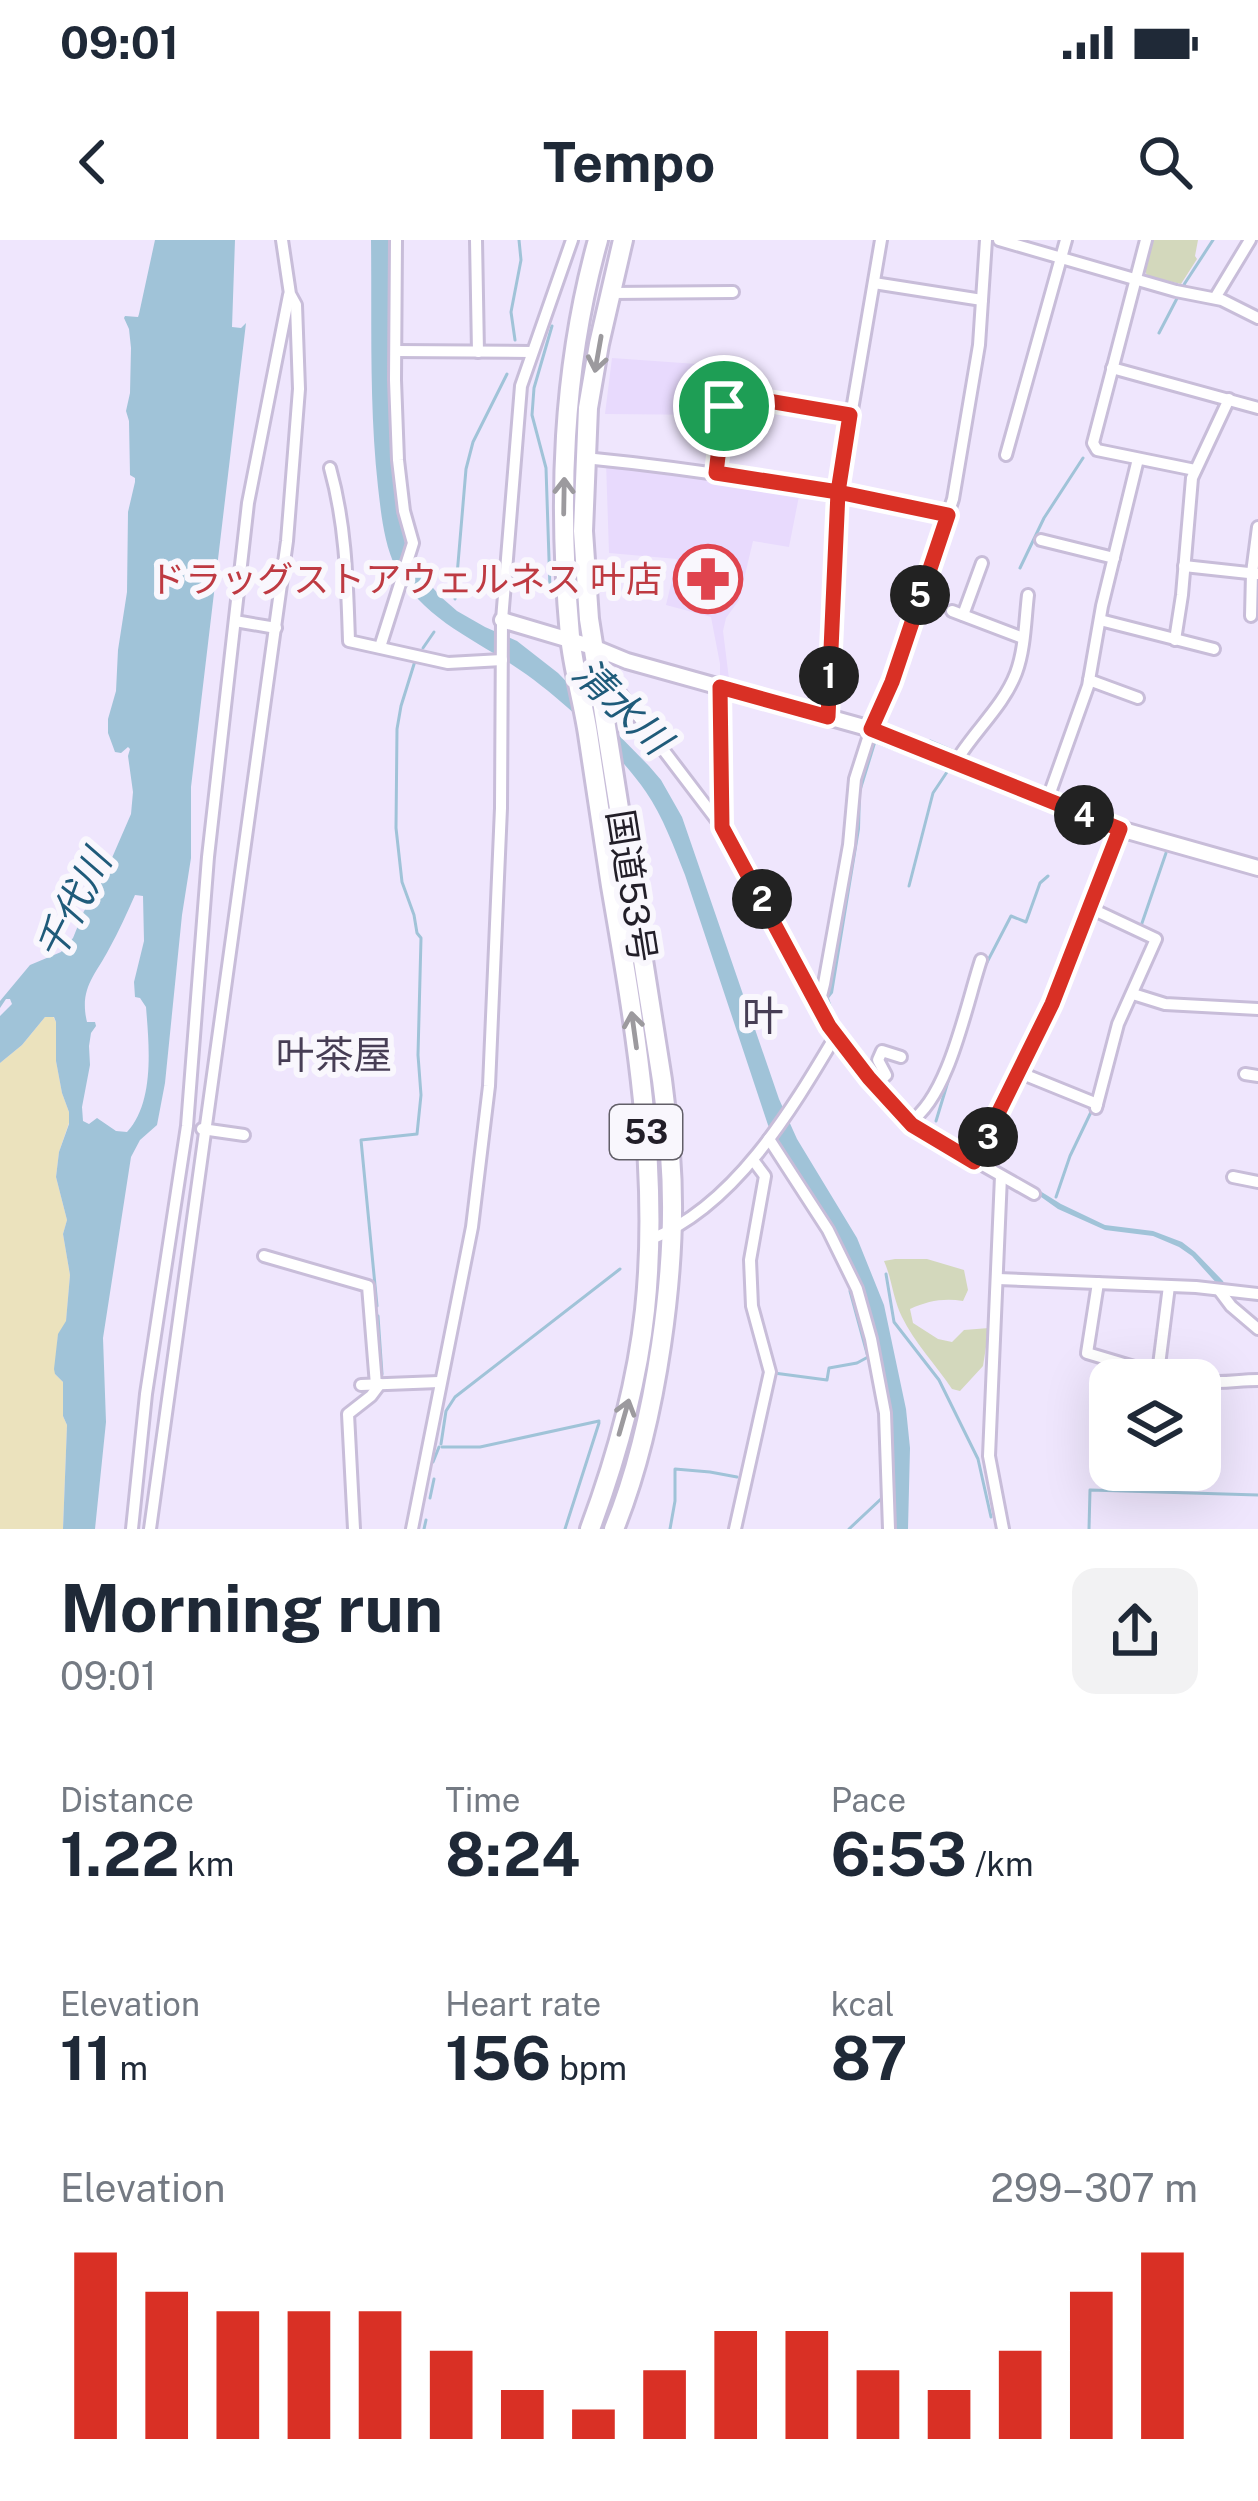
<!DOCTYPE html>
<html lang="en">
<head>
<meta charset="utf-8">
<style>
	:root { --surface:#fff; --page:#f2f2f3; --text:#1f2937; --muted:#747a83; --accent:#d93025 }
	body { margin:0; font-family:"Public Sans","Noto Sans JP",sans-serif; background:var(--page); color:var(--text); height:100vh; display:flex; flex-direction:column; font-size:45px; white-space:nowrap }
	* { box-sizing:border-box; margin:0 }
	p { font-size:39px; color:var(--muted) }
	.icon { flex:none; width:66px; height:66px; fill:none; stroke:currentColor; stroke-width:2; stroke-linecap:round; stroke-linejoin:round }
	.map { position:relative; height:1289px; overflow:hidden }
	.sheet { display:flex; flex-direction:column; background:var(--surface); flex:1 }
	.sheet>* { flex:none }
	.buttons { position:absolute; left:1089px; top:1119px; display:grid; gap:24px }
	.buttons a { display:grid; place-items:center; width:132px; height:132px; border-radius:24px; background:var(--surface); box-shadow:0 12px 48px #0002; font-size:60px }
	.pin { position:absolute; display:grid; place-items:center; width:102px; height:102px; color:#fff; margin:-51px; border:6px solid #fff; border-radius:50%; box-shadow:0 3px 12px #0007 }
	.km { position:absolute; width:60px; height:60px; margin:-30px; border-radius:50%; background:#222; color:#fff; font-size:33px; line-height:60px; text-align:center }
	.round { display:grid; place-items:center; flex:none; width:126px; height:126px; border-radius:24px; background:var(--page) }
	.headline { display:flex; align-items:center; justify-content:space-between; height:204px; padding:0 60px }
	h1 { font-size:66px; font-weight:700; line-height:90px }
	.stats { display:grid; grid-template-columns:repeat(3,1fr); gap:18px; height:204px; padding:12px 60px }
	.stats div { display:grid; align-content:center }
	.stats b { font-size:60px; font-weight:700 }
	.stats small { font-size:33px; font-weight:400 }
	.stats p { font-size:33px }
	.chart { height:336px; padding:24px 60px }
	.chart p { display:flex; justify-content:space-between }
	.chart svg { width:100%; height:216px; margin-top:12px; stroke:var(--accent); stroke-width:6 }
	.status { display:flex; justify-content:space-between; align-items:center; height:84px; padding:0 60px; background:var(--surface); direction:ltr }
	.status svg { height:33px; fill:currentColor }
	header { display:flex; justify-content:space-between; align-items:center; height:156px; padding:0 60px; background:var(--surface); font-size:54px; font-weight:700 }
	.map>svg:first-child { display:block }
</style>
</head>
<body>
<div class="status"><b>09:01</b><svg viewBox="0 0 49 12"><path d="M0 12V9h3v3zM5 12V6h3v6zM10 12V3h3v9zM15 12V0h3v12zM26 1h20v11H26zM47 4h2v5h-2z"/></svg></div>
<header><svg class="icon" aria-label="back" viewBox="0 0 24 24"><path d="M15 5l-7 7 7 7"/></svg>Tempo<svg class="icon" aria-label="search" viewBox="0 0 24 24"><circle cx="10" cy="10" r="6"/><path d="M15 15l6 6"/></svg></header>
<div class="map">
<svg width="1258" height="1289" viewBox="0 0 1258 1289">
	<rect width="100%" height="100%" fill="#efe6fd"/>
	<g fill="#e8dafd">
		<path d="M612,118L725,126L718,175L605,174Z"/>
		<path d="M606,222L800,251L789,307L753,301L739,360L726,378L723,391L729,439L720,436V424L711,377L666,365L677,319L609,313Z"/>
	</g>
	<g fill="#d3d8bc">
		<path d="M1152,0H1198L1195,16L1197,19L1181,44L1147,36L1145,30Z"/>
		<path d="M895,1019H927L964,1030L968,1050L963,1061C943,1058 928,1061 910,1069L913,1083L938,1099L952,1102L964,1090L989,1088L983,1126L960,1151L952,1149C936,1125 914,1102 902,1077C893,1059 892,1039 884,1021Z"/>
	</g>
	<path fill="#ebe2bd" d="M53,776L56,782V821L62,853L69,872V883L59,912L56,937L67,980L63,994L70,1035L66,1082L58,1095L55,1134L63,1142V1176L67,1185L63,1289H0V823L22,805L45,777Z"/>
	<g fill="#a0c3d8" fill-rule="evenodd">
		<path d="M155,0H235L232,87L241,88L246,83L191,547V618L182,675L165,843L157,885L140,900L131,917L103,1098L106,1182L95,1289H63L67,1185L63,1176V1142L55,1134L54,1129L58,1094L66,1081L70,1035L63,994L67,980L56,937L59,912L69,884V872L62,853L56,821V782L54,777H45L22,805L0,823V776L12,764L10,759H6L0,768V761L30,725L61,712L73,698L84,671L95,657L131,574L133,552L128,516L130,509L128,507L121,513L115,512L108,493V479L116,451L118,410L127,352L128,272L135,242V238L130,235L129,181L126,171L130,153L131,108L129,89L124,78L125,76L138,77L139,74ZM135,655L143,656L144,701L134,742L135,757L140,758L146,767C149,805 155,862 127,892L116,891L97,878L89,884L83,881L82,867L90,825L89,806L91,793L96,786L95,782H87C79,748 95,736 109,709C119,691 127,673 135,655Z"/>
		<path d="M371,0H389V136L392,221L405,303L426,340L441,357L457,371L485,387L517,401L558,433L649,526L661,540L682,577L779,859L797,899L857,998L884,1065L906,1169L910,1208L908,1289H891L893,1228L888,1172L868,1072L768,885L685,635C674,607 663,577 646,552C618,511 556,453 514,426C470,397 421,377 396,328C384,304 381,273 378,247C369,165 372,83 371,0Z"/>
		<path d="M872,499L877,500L861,552L860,589L833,753L829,758L837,783L876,827L900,862L924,883L1005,929L1061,964L1105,985L1153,991L1182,1002L1195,1012L1223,1041L1230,1055L1248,1074V1078L1192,1016L1179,1007L1153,996L1105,990L1058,969L1027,947L917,884L900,869L870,828L835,789L827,773L824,758L857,545Z"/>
	</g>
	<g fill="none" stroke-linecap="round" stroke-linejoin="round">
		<g stroke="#a0c3d8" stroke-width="3">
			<path d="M1159,93L1185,43L1213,0"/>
			<path d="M515,100L511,72L521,20L519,0"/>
			<path d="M1020,328L1044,278L1083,218"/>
			<path d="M550,349L546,228L532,175L534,148L552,86"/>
			<path d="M455,359L466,229L473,202L507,134"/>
			<path d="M423,408L434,392"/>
			<path d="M726,458L729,580"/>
			<path d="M930,501L972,519"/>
			<path d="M878,503L899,511"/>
			<path d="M909,646L933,553L949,529"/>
			<path d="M1143,687L1141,686L1166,613"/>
			<path d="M983,730L1011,676L1026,682L1040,643L1048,636"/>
			<path d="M1126,779L1135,760"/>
			<path d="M936,881L953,825"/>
			<path d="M1056,957L1070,916L1092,870"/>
			<path d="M886,1034L894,1082L939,1140L978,1219L991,1277"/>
			<path d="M377,1066L361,900L417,894L421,855L418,815L421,698L417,693L414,675L402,642L396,588L397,489L401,466L415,421"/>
			<path d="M378,1076L382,1134"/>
			<path d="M774,1133L827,1140L829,1128L857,1123L868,1117L850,1051"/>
			<path d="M441,1204L446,1171L455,1157L620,1029"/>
			<path d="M442,1207H480L599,1181"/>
			<path d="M433,1222L439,1207"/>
			<path d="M430,1258L434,1239"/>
			<path d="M424,1289L426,1280"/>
			<path d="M565,1289L599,1183"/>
			<path d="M670,1289L675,1261V1229L710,1232L737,1237"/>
			<path d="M849,1289L882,1258"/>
			<path d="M1089,1289L1090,1250L1258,1255"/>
		</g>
		<g stroke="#c8bdd9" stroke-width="16">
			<g id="minor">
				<path d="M476,0L478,112"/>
				<path d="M999,0L1176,51L1222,60L1258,78"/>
				<path d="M1146,0L1093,203L1097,210L1195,230"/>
				<path d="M874,43L982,60"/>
				<path d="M610,53L733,52"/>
				<path d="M1215,58L1250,0"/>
				<path d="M396,111L531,112"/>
				<path d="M1112,128L1258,168"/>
				<path d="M1006,215L1066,0"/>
				<path d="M585,218C708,230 827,250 948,275"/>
				<path d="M330,228C346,285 347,341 349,401L448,423L502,420"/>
				<path d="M716,233L724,166L734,155L850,175"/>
				<path d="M1041,300L1114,318"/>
				<path d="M1184,326L1258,334"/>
				<path d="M952,371L1023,398"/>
				<path d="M963,375L982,323"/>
				<path d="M1251,376L1252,333L1258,287"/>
				<path d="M1100,380L1214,409"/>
				<path d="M235,381L276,388"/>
				<path d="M1175,400L1182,355L1192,238L1229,159"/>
				<path d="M380,407L413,303L404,271L398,220L395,140L396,0"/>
				<path d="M1089,440L1138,458"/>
				<path d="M611,441L722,587L829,786L869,838L912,885L1034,954"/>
				<path d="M720,447L722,587"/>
				<path d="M828,477L838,252L881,0"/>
				<path d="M955,523C973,492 1003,467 1016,433C1025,409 1025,380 1028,355"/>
				<path d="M1047,561L1088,446L1102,366L1138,219"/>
				<path d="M1090,668L1156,699L1118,784L1096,868"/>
				<path d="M1133,754L1165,764L1258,769"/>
				<path d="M817,760L821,756L824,744L849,605L855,539L871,489L892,442L953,259L979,105L986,0"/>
				<path d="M1018,832L1097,864"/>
				<path d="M1245,834L1258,836"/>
				<path d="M875,845L886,835L878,820L882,811L901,817"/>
				<path d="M910,882C949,856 966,765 981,720"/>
				<path d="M202,889L244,895"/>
				<path d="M769,899L828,990L857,1049L871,1099L885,1173L889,1289"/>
				<path d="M974,922L1052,764L1120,589"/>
				<path d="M1001,936L989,1216L1003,1289"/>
				<path d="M1233,937L1258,942"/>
				<path d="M649,1000C734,967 791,871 836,795"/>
				<path d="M264,1016L368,1046L376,1145"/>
				<path d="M998,1039L1196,1047L1258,1054"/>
				<path d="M1098,1043L1087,1113L1161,1135L1195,1140"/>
				<path d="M1219,1050L1231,1066L1258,1089"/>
				<path d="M1158,1133L1169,1046"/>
				<path d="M1200,1141C1224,1144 1236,1140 1258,1140"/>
				<path d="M361,1145L439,1142"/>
				<path d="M132,1289L146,1154L187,886L208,617L248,263L289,55"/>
				<path d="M150,1289L287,301L299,149L296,65L290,54L282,0"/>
				<path d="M354,1289L348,1174L371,1156L380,1144"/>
				<path d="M412,1289L472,987L489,846L501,568L502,380L521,146L572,0"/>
				<path d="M735,1289L770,1132L752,1066L750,1020L765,936L753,920"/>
			</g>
		</g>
		<g stroke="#c8bdd9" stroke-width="20">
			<path id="tertiary" d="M502,380L593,407L627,421L871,489L1120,589L1258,628"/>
		</g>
		<g stroke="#c8bdd9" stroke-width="24">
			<g id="trunk">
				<path d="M590,1289C616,1219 637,1144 645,1070C660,928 635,785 611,646C603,595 596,544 588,494C583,461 573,428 570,396C558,262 562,129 598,0"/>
				<path d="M614,1289C656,1186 679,1025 670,914C668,889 665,864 662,840L589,379L583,291L588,168L599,104L623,0"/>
			</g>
		</g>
		<use href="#minor" stroke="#fff" stroke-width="10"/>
		<use href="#tertiary" stroke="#fff" stroke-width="14"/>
		<use href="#trunk" stroke="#fff" stroke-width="18"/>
	</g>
	<defs><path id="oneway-shaft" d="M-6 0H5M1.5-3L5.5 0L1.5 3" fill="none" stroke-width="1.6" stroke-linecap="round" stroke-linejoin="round" transform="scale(3)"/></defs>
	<g stroke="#9c9a9e">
		<use href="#oneway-shaft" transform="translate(598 114) rotate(100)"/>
		<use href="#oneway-shaft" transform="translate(564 256) rotate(-89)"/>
		<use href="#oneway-shaft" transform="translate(634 790) rotate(-98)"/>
		<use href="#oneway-shaft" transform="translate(624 1177) rotate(-74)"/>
	</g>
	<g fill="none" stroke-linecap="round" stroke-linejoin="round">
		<g stroke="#fff" stroke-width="24">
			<path id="route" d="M724,166L716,233L838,252L828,477L720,447L722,587L829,786L869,838L912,885L974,922L1052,764L1120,589L871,489L892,442L948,275L838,252L850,175L734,155L724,166"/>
		</g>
		<use href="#route" stroke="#d93025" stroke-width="15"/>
	</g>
	<defs>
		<g id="pharmacy-ring" transform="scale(3.45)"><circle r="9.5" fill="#f9f7fd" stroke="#e0444e" stroke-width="1.5"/><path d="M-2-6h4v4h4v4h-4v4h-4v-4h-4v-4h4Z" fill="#e0444e"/></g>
	</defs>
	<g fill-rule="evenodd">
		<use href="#pharmacy-ring" x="708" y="339"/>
	</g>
	<g text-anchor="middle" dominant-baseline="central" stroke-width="12" stroke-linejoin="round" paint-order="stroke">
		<rect fill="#f9f7fd" stroke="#625f68" stroke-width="3" x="610" y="865" width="72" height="54" rx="9"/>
		<g font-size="33" font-weight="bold" fill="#221e28">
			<text x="646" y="892">53</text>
		</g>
		<g font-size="36" fill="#be3a42" stroke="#f9f7fd" text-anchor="end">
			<text x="662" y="339">ドラッグストアウェルネス 叶店</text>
		</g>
		<g font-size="36" fill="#221e28" stroke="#f9f7fd">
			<text transform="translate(632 646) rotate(81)">国道53号</text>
		</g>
		<g font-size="39" font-style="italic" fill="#1f5b7a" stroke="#f9f7fd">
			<text transform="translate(622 466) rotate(44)">清水川</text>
			<text transform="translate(73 665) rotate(-63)">千代川</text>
		</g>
		<g font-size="39" fill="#473e55" stroke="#f9f7fd">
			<text x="334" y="815">叶茶屋</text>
		</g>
		<g font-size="42" fill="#473e55" stroke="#f9f7fd">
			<text x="763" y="775">叶</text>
		</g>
	</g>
</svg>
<div class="buttons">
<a><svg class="icon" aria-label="layers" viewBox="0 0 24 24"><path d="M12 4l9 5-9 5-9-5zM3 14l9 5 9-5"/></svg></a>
</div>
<div class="pin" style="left:724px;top:166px;background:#1e9e55"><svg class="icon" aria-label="arrive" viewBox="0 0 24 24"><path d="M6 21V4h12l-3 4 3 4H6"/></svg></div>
<b class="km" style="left:829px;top:436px">1</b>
<b class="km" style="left:762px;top:659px">2</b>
<b class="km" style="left:988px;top:897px">3</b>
<b class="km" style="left:1084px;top:575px">4</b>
<b class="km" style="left:920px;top:355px">5</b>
</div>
<section class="sheet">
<div class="headline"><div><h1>Morning run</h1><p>09:01</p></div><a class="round"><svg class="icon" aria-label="share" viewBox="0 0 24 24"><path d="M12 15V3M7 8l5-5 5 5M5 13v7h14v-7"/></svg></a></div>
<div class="stats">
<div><p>Distance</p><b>1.22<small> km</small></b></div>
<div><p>Time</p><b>8:24</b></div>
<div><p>Pace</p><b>6:53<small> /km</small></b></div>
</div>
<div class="stats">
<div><p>Elevation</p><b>11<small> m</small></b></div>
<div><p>Heart rate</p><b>156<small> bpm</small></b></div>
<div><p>kcal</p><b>87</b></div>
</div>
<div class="chart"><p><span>Elevation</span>299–307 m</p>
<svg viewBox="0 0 160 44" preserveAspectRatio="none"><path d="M5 44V6M15 44V14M25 44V18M35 44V18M45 44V18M55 44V26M65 44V34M75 44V38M85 44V30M95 44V22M105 44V22M115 44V30M125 44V34M135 44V26M145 44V14M155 44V6"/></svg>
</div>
</section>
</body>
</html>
